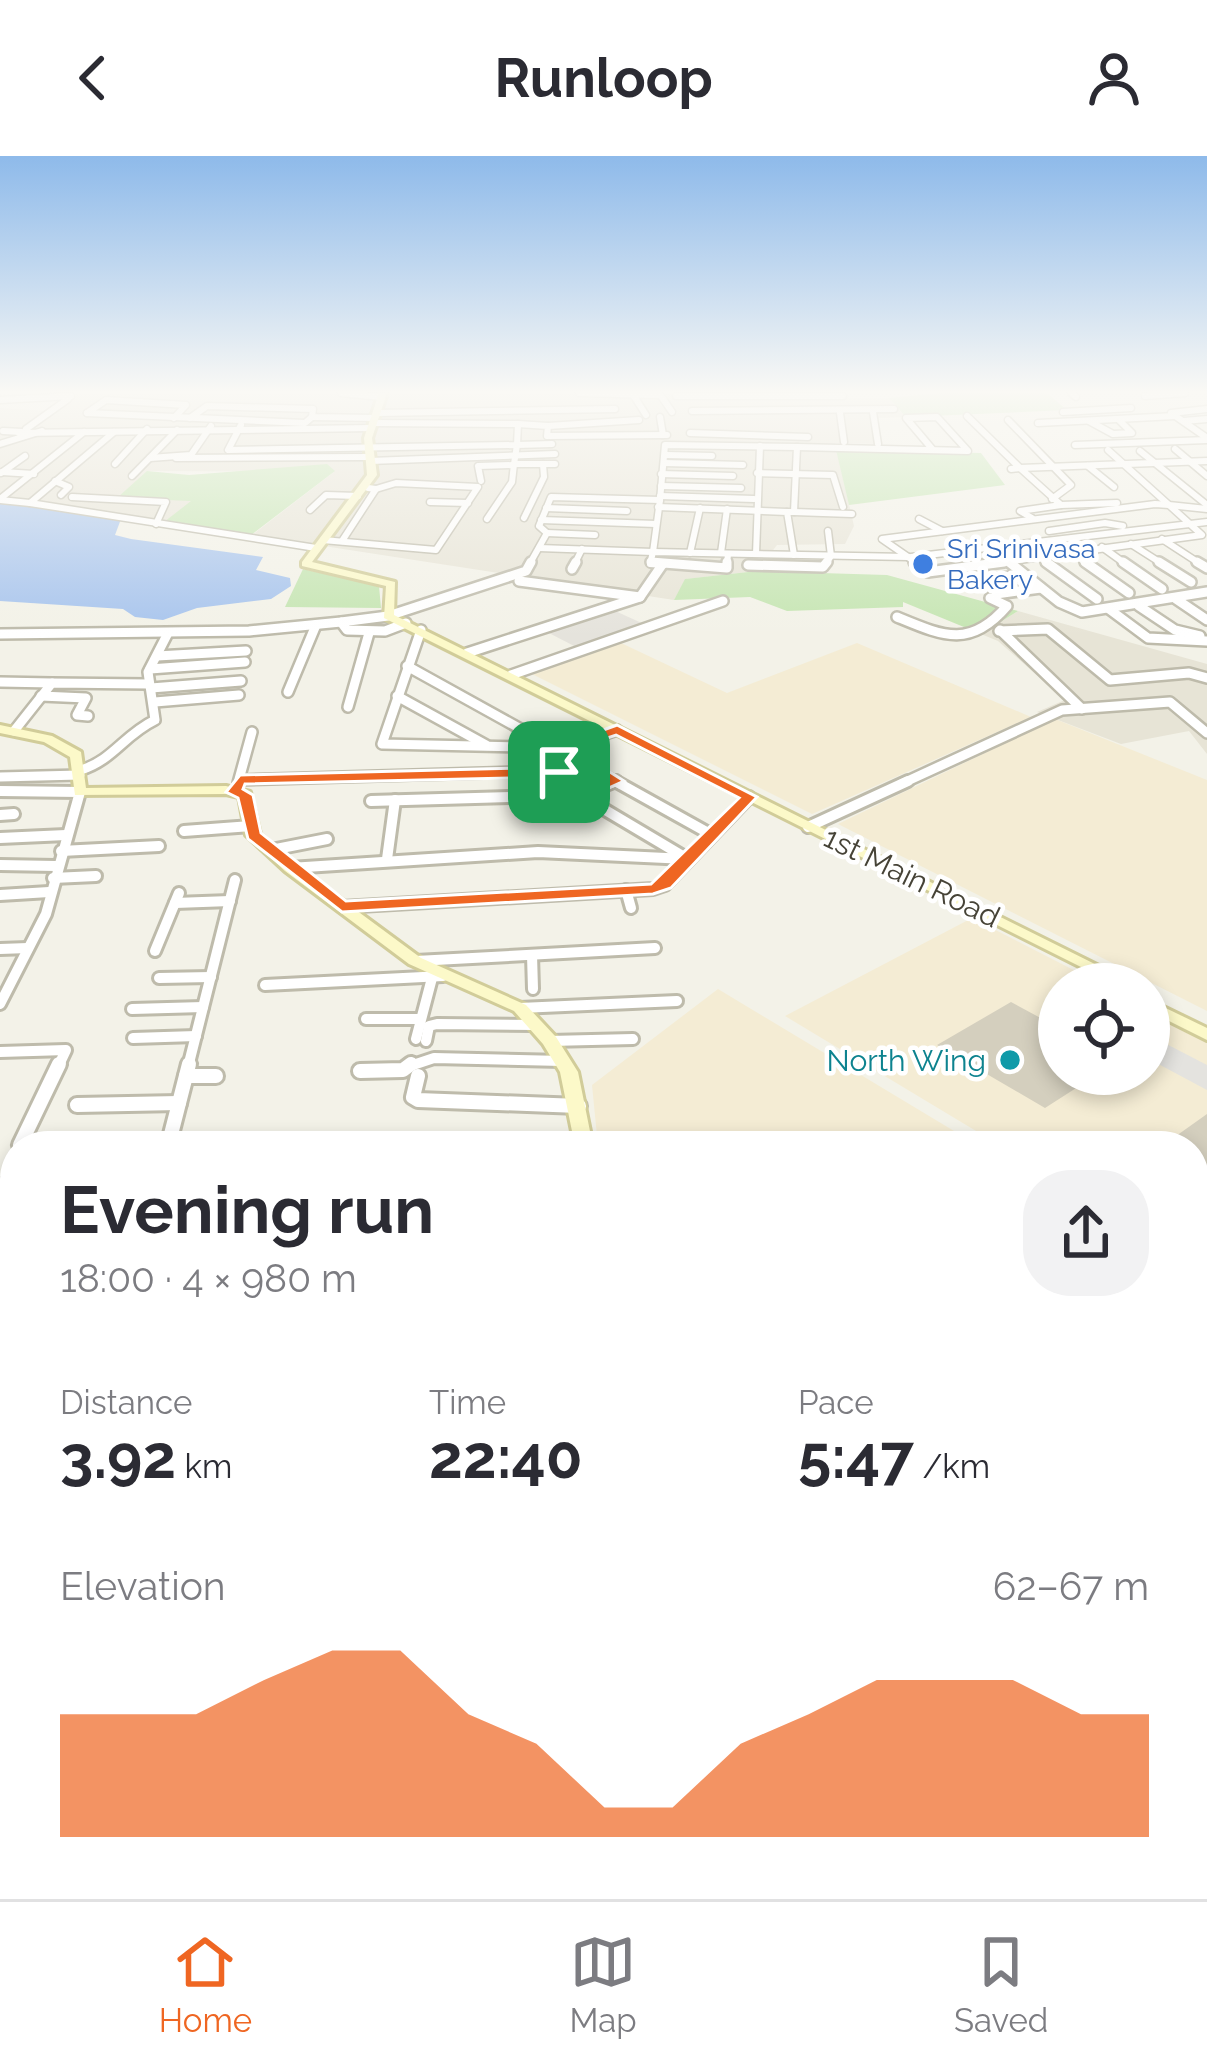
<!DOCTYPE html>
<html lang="en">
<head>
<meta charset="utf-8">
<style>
	:root { --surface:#fff; --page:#f2f2f3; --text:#2b2b33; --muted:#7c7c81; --line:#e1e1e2; --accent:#ef6622 }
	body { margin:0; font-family:Raleway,sans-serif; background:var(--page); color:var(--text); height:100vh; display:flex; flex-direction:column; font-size:45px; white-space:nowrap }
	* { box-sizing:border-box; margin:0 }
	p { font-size:39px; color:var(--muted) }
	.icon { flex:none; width:66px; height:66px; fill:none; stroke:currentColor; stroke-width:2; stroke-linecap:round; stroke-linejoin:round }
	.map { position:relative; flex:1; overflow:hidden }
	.sheet { position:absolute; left:0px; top:975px; width:1209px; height:768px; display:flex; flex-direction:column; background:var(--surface); border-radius:48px 48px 0 0; box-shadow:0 6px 18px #0003 }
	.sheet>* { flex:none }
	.tools { position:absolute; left:1038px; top:807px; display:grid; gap:24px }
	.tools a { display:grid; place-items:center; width:132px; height:132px; border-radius:50%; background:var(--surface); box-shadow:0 6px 18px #0003; font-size:60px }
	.pin { position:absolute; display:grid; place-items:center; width:102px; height:102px; color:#fff; margin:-51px; border-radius:24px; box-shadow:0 6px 18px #0006 }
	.round { display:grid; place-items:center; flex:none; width:126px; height:126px; border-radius:48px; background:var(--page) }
	.headline { display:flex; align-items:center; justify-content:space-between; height:204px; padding:0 60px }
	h1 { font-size:66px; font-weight:700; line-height:90px }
	.stats { display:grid; grid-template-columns:repeat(3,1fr); gap:18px; height:204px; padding:12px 60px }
	.stats div { display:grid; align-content:center }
	.stats b { font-size:60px; font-weight:700 }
	.stats small { font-size:33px; font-weight:400 }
	.stats p { font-size:33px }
	.chart { height:336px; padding:24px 60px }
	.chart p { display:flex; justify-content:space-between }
	.chart svg { width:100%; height:216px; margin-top:12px; fill:var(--accent); opacity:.7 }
	header { display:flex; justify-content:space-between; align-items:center; height:156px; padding:0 60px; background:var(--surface); font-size:54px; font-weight:700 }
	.tabs { display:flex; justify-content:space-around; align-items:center; height:168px; border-top:3px solid var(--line); background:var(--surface); font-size:33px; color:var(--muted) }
	.tabs a { display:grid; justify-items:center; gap:6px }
	.tabs .active { color:var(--accent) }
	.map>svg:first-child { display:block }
</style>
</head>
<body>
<header><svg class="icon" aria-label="back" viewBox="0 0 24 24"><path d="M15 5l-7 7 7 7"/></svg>Runloop<svg class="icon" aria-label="person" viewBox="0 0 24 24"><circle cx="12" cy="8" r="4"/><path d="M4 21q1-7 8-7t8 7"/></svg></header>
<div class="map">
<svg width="1207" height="1743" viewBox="0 0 1207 1743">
	<rect width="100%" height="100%" fill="#f3f2e8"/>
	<g fill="#e7e4d6">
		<path d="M81,237H814L813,242H889L906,261L878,262L882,288L835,287L854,370L845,388L777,389L757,415L686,423L674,444L252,379L334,316L147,315L193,345L162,368L0,339V252L48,255Z"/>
		<path d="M1018,455L1207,508V598L1189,575L1121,588L1037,556L1065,544L998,485L981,478Z"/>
	</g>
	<g fill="#f4ecd4">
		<path d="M621,487L727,537L857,487L1031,561L812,658L532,518Z"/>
		<path d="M1055,563L1207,624V855L838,668Z"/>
		<path d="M972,762L1101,828H1059V918H1149V853L1207,882V1115L1194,1107V990H1001L785,860Z"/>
		<path d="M718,833L979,990H598L592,929Z"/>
		<path d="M1207,1340V1652L1194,1630V1341Z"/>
	</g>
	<g fill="#e5e3dc">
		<path d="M613,454L646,469L578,492L547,476Z"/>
		<path d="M81,1728H457L437,1743H71Z"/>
	</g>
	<g fill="#c5e5b2">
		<path d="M939,237H1047L1067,254L906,261L889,242Z"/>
		<path d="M836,294L981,297L1005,329L849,349Z"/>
		<path d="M327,308L335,315L251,379L164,366L191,345L117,342L147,315L189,319Z"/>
		<path d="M303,413L379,430L381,452L285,451Z"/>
		<path d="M757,415L887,419L1018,455L981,478L903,446V451L787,455L750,441L674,444L685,423Z"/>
	</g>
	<path fill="#e4e3df" d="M1149,879L1207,909V934L1149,903Z"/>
	<g fill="#a7c4ed">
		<path d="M0,342L121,363L115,379L131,383L263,401L256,414L290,422L291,430L271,443L197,452L163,464L135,461L123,453L0,445Z"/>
		<path d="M851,1728H1177L1205,1743H836Z"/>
	</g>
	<g fill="#d4cfbe">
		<path d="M1011,846L1059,872V918H1098L1045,952L937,889Z"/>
		<path d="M1207,958V1044L1194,1036V990H1162Z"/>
	</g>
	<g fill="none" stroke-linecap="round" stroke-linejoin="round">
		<g stroke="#bebbab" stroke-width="9">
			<g id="street-far4">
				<path d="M341,237L381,241"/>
				<path d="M579,237L658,239"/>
				<path d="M632,237L646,259"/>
				<path d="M659,237L672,256"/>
				<path d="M1071,237L1076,241"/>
				<path d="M676,240H843"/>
				<path d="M1145,240L1185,237"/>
				<path d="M0,244L71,240"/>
				<path d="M1207,253L1171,257L1207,282"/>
				<path d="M692,255L894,253"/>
				<path d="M873,256L878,288"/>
				<path d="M1063,256L1131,252"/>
				<path d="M87,257L305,267L312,261"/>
				<path d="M87,257L106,244L186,249L174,262"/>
				<path d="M376,257L615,253"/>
				<path d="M840,257L844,286"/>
				<path d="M967,260L1020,312L1011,313"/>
				<path d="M660,261L663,279"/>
				<path d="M190,262L207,250L313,253L312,261L375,262"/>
				<path d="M1008,264L1071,329L1052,343"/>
				<path d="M1089,265L1113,278L1132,277L1119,264"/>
				<path d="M1184,265L1207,263"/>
				<path d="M1038,267L1175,260"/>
				<path d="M518,268L548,270L547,280L667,279"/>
				<path d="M241,269L228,294L517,289L518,268L373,267"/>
				<path d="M548,270L639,264"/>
				<path d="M26,273L68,243"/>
				<path d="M3,275L22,276"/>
				<path d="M19,277L371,272"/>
				<path d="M690,277L808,281"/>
				<path d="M0,288L42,275"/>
				<path d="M552,288L517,289L514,308H555"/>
				<path d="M1075,289L1207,284"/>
				<path d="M797,291L968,295L937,261L906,262L933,294"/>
				<path d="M1175,293L1207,320"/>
				<path d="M1108,294L1169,349L1207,353"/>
				<path d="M1140,295L1207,349"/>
				<path d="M666,299L712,300"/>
				<path d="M150,302L191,299L211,270"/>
				<path d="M176,302L370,301"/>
				<path d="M370,305L555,298"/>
				<path d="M664,307L743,309"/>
				<path d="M115,308L147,273"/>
				<path d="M1088,310L1114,331"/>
				<path d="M2,316L34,318"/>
				<path d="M1,317L25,300"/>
				<path d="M757,317L833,319L843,351"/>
				<path d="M661,318L733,320"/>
				<path d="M132,320L177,274"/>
				<path d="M55,325L69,331L61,339"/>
				<path d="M481,325L478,310L514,309"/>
				<path d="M661,330L741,332"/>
				<path d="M660,340L754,343"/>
				<path d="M72,341L166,346L156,368"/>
				<path d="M0,343L84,276"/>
				<path d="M0,344L30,347L114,276"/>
				<path d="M430,346L468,347"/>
				<path d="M30,347L316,392"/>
				<path d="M1061,349L1117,347"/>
				<path d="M658,351L787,356L794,399"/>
				<path d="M546,352L627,355"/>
				<path d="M310,354L326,339L358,340"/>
				<path d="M794,356L852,358"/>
				<path d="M524,362L544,321L543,308"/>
				<path d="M1032,362L1020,355L1061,349L1020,312L1207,305"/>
				<path d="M487,363L512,326L514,308"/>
				<path d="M919,363L942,375"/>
				<path d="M541,364L656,368"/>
				<path d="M1049,375L1105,367L1123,370"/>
				<path d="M547,377L595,379"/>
				<path d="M1162,383L1202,409"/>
				<path d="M323,384L436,394L478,331L396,327L376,333"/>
				<path d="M342,385L376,333L368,332"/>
				<path d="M1131,388L1164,409"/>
				<path d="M1102,391L1127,409"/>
				<path d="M539,392L653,396L660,344"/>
				<path d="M1070,395L1089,409"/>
				<path d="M690,397L700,352"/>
				<path d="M721,397L727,353"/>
				<path d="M756,398L760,290"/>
				<path d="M1038,400L1050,409"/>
				<path d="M908,401L918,409"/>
				<path d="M908,401L882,383L1155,348L1169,349L1202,379L982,409"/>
				<path d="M911,401L1207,366"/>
				<path d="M1008,405L1013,409"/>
				<path d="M529,409L547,377L539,370L551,341L660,344L665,289L797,291L794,356H787"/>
				<path d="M574,409L582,393"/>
				<path d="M664,409L650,408L653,396L908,401"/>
				<path d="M727,409L728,398"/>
				<path d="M825,409L831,400L828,375"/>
			</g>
		</g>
		<g stroke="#bebbab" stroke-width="14">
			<g id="street-far3">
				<path d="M651,406L727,412V406"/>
				<path d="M914,406L928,416L1004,406"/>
				<path d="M1009,406L1059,446L1082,456L1207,436"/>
				<path d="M1046,406L1097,443"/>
				<path d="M1085,406L1129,437"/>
				<path d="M1123,406L1162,433"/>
				<path d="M1159,406L1191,426"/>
				<path d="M1197,406L1207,412"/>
				<path d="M748,409L823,411L827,406"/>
				<path d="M572,413L576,406"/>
				<path d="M958,428L1024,419"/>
				<path d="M996,438L1041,432"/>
				<path d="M640,441L662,409"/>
				<path d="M1176,443L1207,464"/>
				<path d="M1139,450L1175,474L1200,480"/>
				<path d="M1109,453L1148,482L1207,485"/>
				<path d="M897,461C943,480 970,493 1007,450L990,442"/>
				<path d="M341,466L347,474L385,475L406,467"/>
				<path d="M421,474L382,588L562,592L617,574"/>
				<path d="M1000,474L1082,553"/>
				<path d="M999,475L1048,473L1110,524L1189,517L1207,522"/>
				<path d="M0,478L249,475L341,466L388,460L526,415L531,406"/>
				<path d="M467,497L640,441L519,425"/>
				<path d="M157,500L246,495"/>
				<path d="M407,510L620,628"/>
				<path d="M150,513L245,506"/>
				<path d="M511,519L723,445"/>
				<path d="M0,526L52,527"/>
				<path d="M151,532L241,525"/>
				<path d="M288,536L316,469"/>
				<path d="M41,540L86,542L77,559L88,560"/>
				<path d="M397,540L486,589"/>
				<path d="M155,546L239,539"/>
				<path d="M348,551L369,477"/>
				<path d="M14,575L52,527L149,528"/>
				<path d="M81,614C113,604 124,579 155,564L148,516L168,477"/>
				<path d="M0,621L80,619"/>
				<path d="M240,624L555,615L582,628"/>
				<path d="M238,627L252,576"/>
				<path d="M608,628L616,625"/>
				<path d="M901,628L1062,554L1170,546L1207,577"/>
			</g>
		</g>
		<g stroke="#bebbab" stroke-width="16">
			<g id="street-far2">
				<path d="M576,625L594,634"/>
				<path d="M615,625L712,679"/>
				<path d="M0,635L80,636L46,758L0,848"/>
				<path d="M580,639L681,699"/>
				<path d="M371,645L580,639L616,625"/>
				<path d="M0,659L14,658"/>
				<path d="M808,671L908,625"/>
				<path d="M184,675L251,670"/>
				<path d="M0,682L66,679"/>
				<path d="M271,694L327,683"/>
				<path d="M61,695L159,690"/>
				<path d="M387,703L395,644"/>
				<path d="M0,709L56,710"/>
				<path d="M290,712L538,696L687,703"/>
				<path d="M53,722L96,720"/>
				<path d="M626,734L631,752"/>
				<path d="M0,739L49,736"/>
				<path d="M175,747L230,745"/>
				<path d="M342,751L653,733L665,729L749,641"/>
				<path d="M0,793L28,792"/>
				<path d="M155,795L179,737"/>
				<path d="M532,799L533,833"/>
				<path d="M416,805L655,792"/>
				<path d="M159,822L211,821"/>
				<path d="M265,829L443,820"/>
				<path d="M520,852L677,845"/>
				<path d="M132,853L203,851"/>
				<path d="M366,863H419"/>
				<path d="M133,882L196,880"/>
				<path d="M416,883L432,822"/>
				<path d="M426,885L429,870L437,868L534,869"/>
				<path d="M550,885L633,883"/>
				<path d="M0,896L66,894L58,911"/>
				<path d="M188,911L235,724"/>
				<path d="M407,911L434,902L563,905"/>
			</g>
		</g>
		<g stroke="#bebbab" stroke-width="20">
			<g id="street-far1">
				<path d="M360,915L403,914L411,908"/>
				<path d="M186,920H216"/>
				<path d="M418,920L413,941L418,944L579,950"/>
				<path d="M77,949L179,947"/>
				<path d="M20,989L59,908"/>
				<path d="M168,990L189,908"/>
				<path d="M0,1030H15"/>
				<path d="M0,1147L15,1148"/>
			</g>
		</g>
		<g stroke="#bebbab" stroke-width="24">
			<path id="street" d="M0,1464L15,1452"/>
		</g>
		<g stroke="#d1cc99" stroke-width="6">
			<g id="secondary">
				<path d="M379,237H387L372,282L377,319L312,406L395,426L394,459L1135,828H1115L384,462L386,430L302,410V406L367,319L364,282Z"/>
				<path d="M0,569L52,580L81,596L86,632L226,630L250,636L260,678L295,709L421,802L526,849L556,881L578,916L593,990H575L560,916L543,888L514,855L409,808L285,715L246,679L239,641L226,638L75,639L70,601L44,586L0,577Z"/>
				<path d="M1149,844L1207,872V884L1149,855Z"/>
				<path d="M1207,1207V1226L1194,1233V1214Z"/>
				<path d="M1207,1247V1267L1194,1273V1253Z"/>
				<path d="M1194,1303H1207V1336L1194,1337Z"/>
				<path d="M454,1728H491C482,1743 463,1743 443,1743L447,1733Z"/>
				<path d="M604,1728H640L636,1738L630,1743H594L598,1733Z"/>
			</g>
		</g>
		<g stroke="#d6b93f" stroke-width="6">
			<g id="highway">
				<path d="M449,1728H475L479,1743H441Z"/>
				<path d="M521,1728H569L560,1743H512Z"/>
			</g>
		</g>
		<use href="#street-far4" stroke="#fff" stroke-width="6"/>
		<use href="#street-far3" stroke="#fff" stroke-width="9"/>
		<use href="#street-far2" stroke="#fff" stroke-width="10"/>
		<use href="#street-far1" stroke="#fff" stroke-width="14"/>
		<use href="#street" stroke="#fff" stroke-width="18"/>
		<use href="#secondary" fill="#fcf9c9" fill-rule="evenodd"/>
		<use href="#highway" fill="#f7e26f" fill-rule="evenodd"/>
	</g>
	<linearGradient id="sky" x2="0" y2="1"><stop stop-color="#8ebaea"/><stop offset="0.49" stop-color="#faf9f5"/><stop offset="1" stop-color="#faf9f5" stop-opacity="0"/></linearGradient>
	<rect width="1207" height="481" fill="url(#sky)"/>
	<path fill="#ef6622" stroke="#fff" stroke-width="3" fill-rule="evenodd" d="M617,569L757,641L671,732L653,738L342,756L248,683L238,642L226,636L240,619L559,611L594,628L604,624L554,592ZM616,579L739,642L651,728L346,745L261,677L253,639L243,633L245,628L556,621L593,639L624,625L574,593Z"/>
	<circle fill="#3f7fe0" stroke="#fff" stroke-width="4.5" cx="923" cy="408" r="12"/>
	<circle fill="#0f9aa8" stroke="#fff" stroke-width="4.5" cx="1010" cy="904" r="12"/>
	<g text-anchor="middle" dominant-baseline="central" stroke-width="9" stroke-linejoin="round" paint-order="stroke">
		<g font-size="27" fill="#366cbe" stroke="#fff" text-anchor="start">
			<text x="947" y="392">Sri Srinivasa<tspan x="947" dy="31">Bakery</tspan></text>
		</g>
		<g font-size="30" fill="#464337" stroke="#fff">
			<text transform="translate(912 721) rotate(26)">1st Main Road</text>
		</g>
		<g font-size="30" fill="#0d838f" stroke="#fff" text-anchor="end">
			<text x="986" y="904">North Wing</text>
		</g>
	</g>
</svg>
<div class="tools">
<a><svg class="icon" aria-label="locate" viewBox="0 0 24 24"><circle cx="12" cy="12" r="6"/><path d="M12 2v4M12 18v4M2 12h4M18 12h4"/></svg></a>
</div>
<div class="pin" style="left:559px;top:616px;background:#1e9e55"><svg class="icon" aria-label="arrive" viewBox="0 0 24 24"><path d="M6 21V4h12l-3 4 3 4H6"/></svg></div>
<section class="sheet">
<div class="headline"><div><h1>Evening run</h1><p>18:00 · 4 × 980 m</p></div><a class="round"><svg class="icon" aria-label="share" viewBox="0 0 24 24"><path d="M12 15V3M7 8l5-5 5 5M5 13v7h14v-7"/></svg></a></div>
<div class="stats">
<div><p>Distance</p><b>3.92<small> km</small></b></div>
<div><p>Time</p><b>22:40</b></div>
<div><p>Pace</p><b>5:47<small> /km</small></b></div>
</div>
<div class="chart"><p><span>Elevation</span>62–67 m</p>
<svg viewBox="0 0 160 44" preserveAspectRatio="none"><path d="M0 44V19L10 19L20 19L30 12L40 6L50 6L60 19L70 25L80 38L90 38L100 25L110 19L120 12L130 12L140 12L150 19L160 19V44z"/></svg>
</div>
</section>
</div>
<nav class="tabs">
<a class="active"><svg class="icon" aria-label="home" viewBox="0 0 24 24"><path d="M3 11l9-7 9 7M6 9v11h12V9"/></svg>Home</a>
<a><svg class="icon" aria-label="map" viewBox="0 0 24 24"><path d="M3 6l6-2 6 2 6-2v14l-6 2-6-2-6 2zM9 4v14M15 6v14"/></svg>Map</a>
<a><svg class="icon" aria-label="saved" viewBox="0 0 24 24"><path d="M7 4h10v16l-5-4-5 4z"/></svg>Saved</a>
</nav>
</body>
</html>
